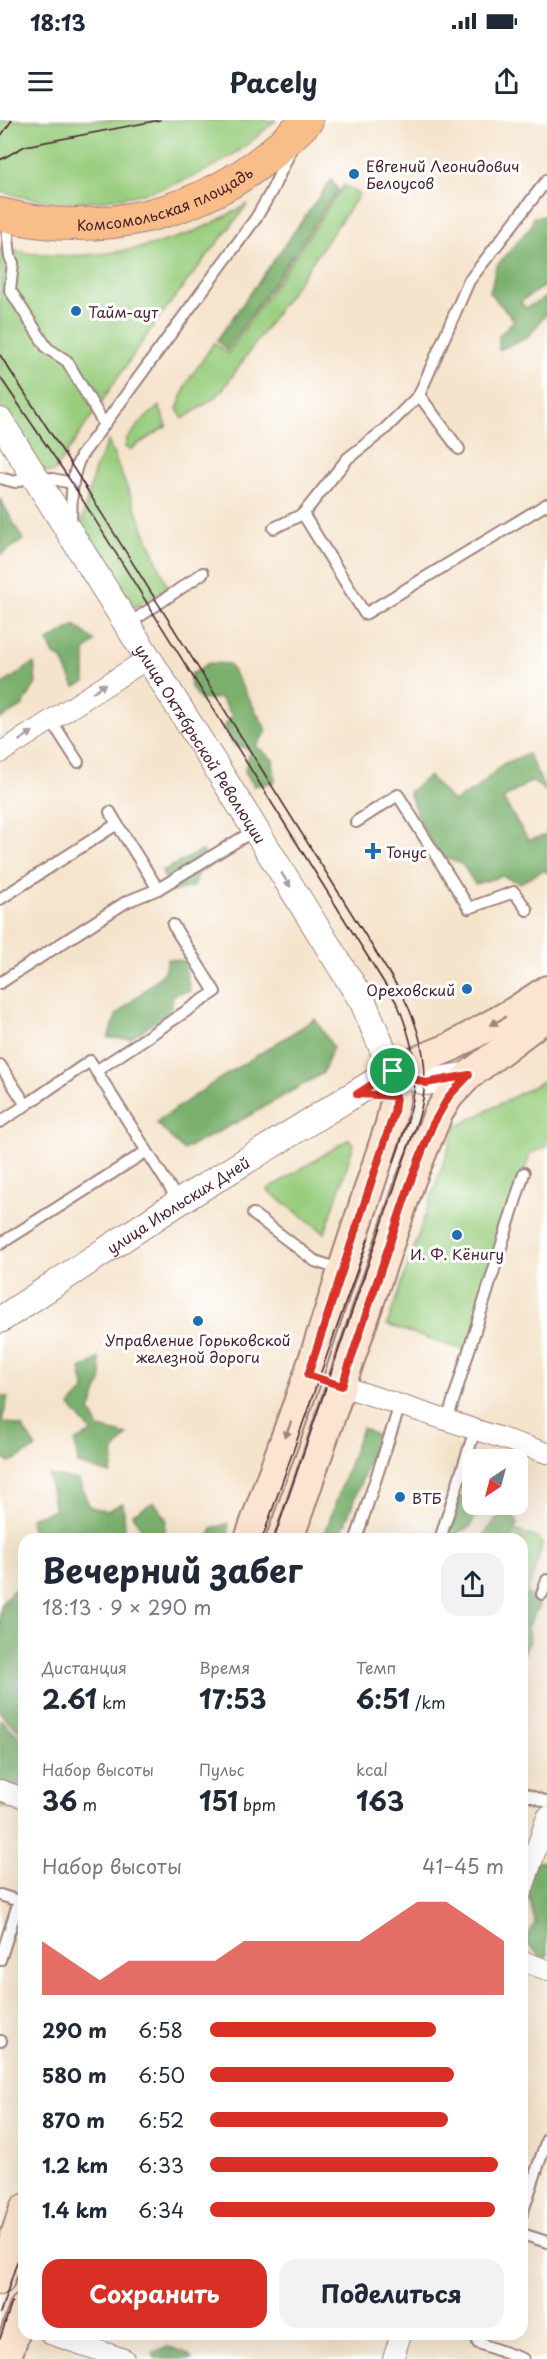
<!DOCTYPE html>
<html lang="ru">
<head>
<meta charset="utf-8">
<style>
	:root { --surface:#fff; --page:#f2f2f3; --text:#1f2937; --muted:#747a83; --accent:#d93025 }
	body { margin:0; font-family:"Playpen Sans",sans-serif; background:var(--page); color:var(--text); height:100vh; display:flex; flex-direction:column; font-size:22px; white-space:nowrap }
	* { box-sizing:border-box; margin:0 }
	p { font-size:20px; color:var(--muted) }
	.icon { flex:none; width:33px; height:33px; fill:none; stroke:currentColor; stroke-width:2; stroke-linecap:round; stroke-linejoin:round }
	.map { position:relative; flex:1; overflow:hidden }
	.side { position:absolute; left:18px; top:1413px; width:510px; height:807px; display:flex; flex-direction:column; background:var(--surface); border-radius:18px; box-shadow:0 6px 24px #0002 }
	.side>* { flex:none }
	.needle { width:39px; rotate:216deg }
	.tools { position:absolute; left:462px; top:1329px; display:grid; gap:12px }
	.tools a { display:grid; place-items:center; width:66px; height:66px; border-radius:12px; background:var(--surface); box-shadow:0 6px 24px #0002; font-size:30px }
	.pin { position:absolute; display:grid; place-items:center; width:51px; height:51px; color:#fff; margin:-26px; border:3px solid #fff; border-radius:50%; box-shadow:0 2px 6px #0007 }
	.round { display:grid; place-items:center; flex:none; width:63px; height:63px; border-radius:18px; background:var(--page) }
	.overview { display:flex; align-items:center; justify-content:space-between; height:102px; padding:0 24px }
	h1 { font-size:33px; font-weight:700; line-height:45px }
	.metrics { display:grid; grid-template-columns:repeat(3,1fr); gap:9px; height:102px; padding:6px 24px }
	.metrics div { display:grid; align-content:center }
	.metrics b { font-size:26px; font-weight:700 }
	.metrics small { font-size:16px; font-weight:400 }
	.metrics p { font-size:16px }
	.chart { height:168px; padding:12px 24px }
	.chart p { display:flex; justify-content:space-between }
	.chart svg { width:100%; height:108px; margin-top:6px; fill:var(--accent); opacity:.7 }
	.action { display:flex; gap:12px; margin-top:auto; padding:12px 24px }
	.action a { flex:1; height:69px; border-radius:18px; background:var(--accent); color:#fff; font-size:24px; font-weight:700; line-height:69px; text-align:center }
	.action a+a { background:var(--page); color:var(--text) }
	ul { padding:0 24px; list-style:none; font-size:20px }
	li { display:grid; grid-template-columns:96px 72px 1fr; align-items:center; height:45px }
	li i { height:15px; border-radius:8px; background:var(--accent) }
	.status { display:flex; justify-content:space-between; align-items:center; height:42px; padding:0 30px; background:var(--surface); direction:ltr }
	.status svg { height:16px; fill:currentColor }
	header { display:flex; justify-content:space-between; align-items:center; height:78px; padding:0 24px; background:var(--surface); font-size:27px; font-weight:700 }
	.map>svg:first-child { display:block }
</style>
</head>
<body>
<div class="status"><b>18:13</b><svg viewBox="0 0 49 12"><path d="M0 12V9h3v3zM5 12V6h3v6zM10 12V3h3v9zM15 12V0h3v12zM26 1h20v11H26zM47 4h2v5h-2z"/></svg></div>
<header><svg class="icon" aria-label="menu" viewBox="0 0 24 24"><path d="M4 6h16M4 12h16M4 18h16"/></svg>Pacely<svg class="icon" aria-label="share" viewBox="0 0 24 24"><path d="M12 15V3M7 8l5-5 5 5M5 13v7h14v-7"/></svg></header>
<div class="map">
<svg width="547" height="2239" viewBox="0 0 547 2239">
	<rect width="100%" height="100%" fill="#fff"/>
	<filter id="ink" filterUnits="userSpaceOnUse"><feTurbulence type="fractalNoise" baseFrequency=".0167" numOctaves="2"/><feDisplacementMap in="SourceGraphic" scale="12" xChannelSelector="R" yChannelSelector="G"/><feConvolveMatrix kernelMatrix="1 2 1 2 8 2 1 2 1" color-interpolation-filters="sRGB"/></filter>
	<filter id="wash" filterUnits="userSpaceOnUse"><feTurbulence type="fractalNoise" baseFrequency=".008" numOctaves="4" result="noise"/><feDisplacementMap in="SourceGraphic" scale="24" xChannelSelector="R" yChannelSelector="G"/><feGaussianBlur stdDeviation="1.35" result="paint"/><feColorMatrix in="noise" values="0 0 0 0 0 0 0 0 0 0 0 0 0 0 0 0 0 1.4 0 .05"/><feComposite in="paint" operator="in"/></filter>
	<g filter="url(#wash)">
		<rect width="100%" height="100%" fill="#f5e4cc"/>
		<g fill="#99cd7e" stroke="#727654" stroke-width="1.5">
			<path d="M0,0H276C263,11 251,23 237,32C170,78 77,95 0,71Z"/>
			<path d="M344,65L359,75L224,268L216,277L183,299L177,289L188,261L214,223L228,233Z"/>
			<path d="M248,84L157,200L54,352H42L0,285V128C60,142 124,136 182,116C205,109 227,95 248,84Z"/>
			<path d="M159,286L167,306L129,330L125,327L127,319L140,303Z"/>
			<path d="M108,321L168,468L130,490L79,412L95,349Z"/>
			<path d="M547,959V1026L530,1034L470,1232L387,1205L456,1007Z"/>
			<path d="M349,1019L354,1024L325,1113L267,1070Z"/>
			<path d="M507,1408L538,1418L542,1425L522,1489V1419H499Z"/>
		</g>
		<g fill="#7ab06d" stroke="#62684c" stroke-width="1.5">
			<path d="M331,60L338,70L227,230L217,220Z"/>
			<path d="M547,96V164L520,182L526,188L547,177V193L529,216L499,230V216L514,200L490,173L496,147L532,105L533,97Z"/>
			<path d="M0,378L23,420L0,435Z"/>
			<path d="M75,505L95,521L85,531V562L75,567L61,538L54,535L48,521Z"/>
			<path d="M34,543L36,563L22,587L0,599V566Z"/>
			<path d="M209,543L229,544L267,611L256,626L273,640L275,662L254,666L245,651L250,629L234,625L223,608L232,595L220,578L200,580L191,567L190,555Z"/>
			<path d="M528,634L546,671L531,661L503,679L528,720L545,716L547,713V753L544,750L520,763L502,756L475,764L462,744L440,736L420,703L409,672L429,656L453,682L476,669L503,644Z"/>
			<path d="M202,731L211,745L198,753L194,766L170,772L162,751Z"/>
			<path d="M168,839L184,841L190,871L174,874L169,892L130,919L108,918L117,894L163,854Z"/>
			<path d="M315,899L333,927L323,953L245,998L183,1030L156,1002L221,958Z"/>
			<path d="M99,1238L102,1258L90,1291L99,1308L127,1315L114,1331L111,1354L78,1344L75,1322L92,1312L70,1286L85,1270L80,1250Z"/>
			<path d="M0,1276L8,1277L2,1301L22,1307L36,1328L9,1343L0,1334L3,1316L0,1315Z"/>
			<path d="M362,1308L379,1316L339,1419H323Z"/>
			<path d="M48,1355L78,1360L90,1387L107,1391L123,1383L125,1408L110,1419H33L30,1398L55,1390Z"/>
			<path d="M472,1369V1384L481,1385L470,1407L458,1412L457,1419H438L456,1381Z"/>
			<path d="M154,1382L166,1398L164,1419H140L142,1411L133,1394Z"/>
			<path d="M501,1393L513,1395L518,1404L510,1419H485V1413Z"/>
			<path d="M228,1403L229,1419H209L212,1409Z"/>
			<path d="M24,1459V1613H21L0,1593V1492L2,1483Z"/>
			<path d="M529,1474L539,1486L527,1507L530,1521L522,1537V1479Z"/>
			<path d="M0,1599L20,1617H24V1684L11,1688L0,1686Z"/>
			<path d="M547,1741V1837H541L525,1822L535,1803L526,1764L535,1742Z"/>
			<path d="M167,2226L188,2234L192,2239H155L153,2233Z"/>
		</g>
	</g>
	<g filter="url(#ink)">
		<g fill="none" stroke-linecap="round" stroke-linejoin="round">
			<g stroke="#a0827c" stroke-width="14">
				<g id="service">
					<path d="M6,97L10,137L13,143L10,170L47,228L67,241L104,304"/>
					<path d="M419,275L459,329"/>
					<path d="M0,358L15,362L33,355L72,363"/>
					<path d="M303,394L365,494L547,384"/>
					<path d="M71,403C72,379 70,358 81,336L256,98L271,72L291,30"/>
					<path d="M274,408L303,394L348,338L384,310L419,275L469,161L547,60"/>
					<path d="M127,505L203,453"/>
					<path d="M51,600L78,642"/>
					<path d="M356,702L398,675L469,788L514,772L527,790"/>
					<path d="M117,704L158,769"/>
					<path d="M0,779L117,704L110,692"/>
					<path d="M0,863L126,782L158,769L255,710"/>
					<path d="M0,945L26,985L90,941L179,1082"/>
					<path d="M96,951L215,872L173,805"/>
					<path d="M0,1002L26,985"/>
					<path d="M253,1094L315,1141L342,1150"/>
					<path d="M0,1124L147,1031"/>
					<path d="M447,1301L524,1053"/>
					<path d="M356,1419L400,1285"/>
					<path d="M440,1419L475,1310"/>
					<path d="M542,1474L547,1460"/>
					<path d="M522,1673L547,1682"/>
					<path d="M0,1775L19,1781L0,1840"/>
					<path d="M0,1921H1"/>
					<path d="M522,2094L547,2019"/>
					<path d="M522,2114L547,2122"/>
					<path d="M482,2214L478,2223L523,2239"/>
				</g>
			</g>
			<g stroke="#a0827c" stroke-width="22">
				<g id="minor">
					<path d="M0,633L147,539"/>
					<path d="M342,1266L547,1333"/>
					<path d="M0,1670L24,1678"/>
					<path d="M522,1771L547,1697"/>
					<path d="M522,1841L547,1850"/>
					<path d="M50,2214L124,2239"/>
					<path d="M393,2239L401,2214"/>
				</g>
			</g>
			<g stroke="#a0827c" stroke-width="28">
				<g id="tertiary">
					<path id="s1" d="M0,301L363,882L392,951L426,962L469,955"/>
					<path id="s2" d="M0,1200L179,1082L392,951"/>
				</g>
			</g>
			<g stroke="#a0827c" stroke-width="32">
				<g id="secondary">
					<path d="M249,1419L308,1255L390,1004L396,976L392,951L451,927L515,891L547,870"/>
					<path d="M289,1419L411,1060L438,994L449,976L469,955L547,896"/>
					<path d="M0,2160L24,2089"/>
					<path d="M6,2239L24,2188"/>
				</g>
			</g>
			<g stroke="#a0827c" stroke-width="34">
				<g id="primary">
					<path id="s3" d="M0,94C99,120 206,94 281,25C289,17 299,9 307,0"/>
				</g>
			</g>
			<use href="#service" stroke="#fff" stroke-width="10"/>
			<use href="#minor" stroke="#fff" stroke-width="20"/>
			<use href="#tertiary" stroke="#fff" stroke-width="26"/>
			<use href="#secondary" stroke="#fce5d0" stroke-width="28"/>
			<use href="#primary" stroke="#f8bd89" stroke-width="32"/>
			<g stroke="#4a1f2b" stroke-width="1.5">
				<path d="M0,17L12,0"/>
				<path d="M0,40L25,26L160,0"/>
				<path d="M0,235L74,349L402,874C422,913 432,953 419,996L274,1419"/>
				<path d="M0,257L72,363L398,885C425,953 417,976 394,1042"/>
				<path d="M262,1419L368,1119"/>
				<path d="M0,2193L24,2121"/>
				<path d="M0,2219L12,2182"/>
			</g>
		</g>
		<defs><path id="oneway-solid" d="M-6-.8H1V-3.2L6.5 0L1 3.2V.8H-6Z" transform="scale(1.5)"/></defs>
		<g fill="#ae9aa0">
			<use href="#oneway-solid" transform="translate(99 568) rotate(-34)"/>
			<use href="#oneway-solid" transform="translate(26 616) rotate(-33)"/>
			<use href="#oneway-solid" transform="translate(286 760) rotate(58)"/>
		</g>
		<g fill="#a3827e">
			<use href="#oneway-solid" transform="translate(498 901) rotate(151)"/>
			<use href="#oneway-solid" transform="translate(288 1310) rotate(110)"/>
		</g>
	</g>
	<g fill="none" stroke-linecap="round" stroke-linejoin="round" filter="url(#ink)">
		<g stroke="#fff" stroke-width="12">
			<path id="route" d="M393,951L426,963L469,955L449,976L432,1006L411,1060L342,1266L308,1255L394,993L396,976L357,974Z"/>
		</g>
		<use href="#route" stroke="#d93025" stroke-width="8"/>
	</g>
	<g fill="#1f6fb2" stroke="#fff" stroke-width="2">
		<circle cx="354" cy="54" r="6"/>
		<circle cx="76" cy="191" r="6"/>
		<path d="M370 722h6v6h6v6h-6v6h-6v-6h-6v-6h6z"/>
		<circle cx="467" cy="869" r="6"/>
		<circle cx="457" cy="1115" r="6"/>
		<circle cx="198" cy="1201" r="6"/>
		<circle cx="400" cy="1377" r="6"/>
	</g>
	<g text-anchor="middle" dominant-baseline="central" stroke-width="6" stroke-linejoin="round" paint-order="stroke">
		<g font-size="15" fill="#4a1f2b" stroke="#fff" text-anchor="start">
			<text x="366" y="45">Евгений Леонидович<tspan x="366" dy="17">Белоусов</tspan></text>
			<text x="88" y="191">Тайм-аут</text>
			<text x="386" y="731">Тонус</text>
			<text x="455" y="869" text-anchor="end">Ореховский</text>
			<text x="457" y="1133" text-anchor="middle">И. Ф. Кёнигу</text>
			<text x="198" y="1219" text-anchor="middle">Управление Горьковской<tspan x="198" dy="17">железной дороги</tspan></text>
			<text x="412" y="1377">ВТБ</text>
		</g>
		<g font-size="15" fill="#4a1f2b" stroke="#fff">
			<text stroke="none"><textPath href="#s3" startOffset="170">Комсомольская площадь</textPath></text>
			<text stroke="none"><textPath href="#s1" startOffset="380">улица Октябрьской Революции</textPath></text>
			<text stroke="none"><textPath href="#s2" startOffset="212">улица Июльских Дней</textPath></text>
		</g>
	</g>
</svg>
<div class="tools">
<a><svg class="needle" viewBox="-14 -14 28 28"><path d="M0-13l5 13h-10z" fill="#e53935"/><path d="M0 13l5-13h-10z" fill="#747a83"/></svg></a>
</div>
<div class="pin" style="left:393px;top:951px;background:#1e9e55"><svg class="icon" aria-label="arrive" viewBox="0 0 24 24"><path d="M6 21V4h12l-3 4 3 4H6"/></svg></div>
<section class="side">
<div class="overview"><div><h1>Вечерний забег</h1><p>18:13 · 9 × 290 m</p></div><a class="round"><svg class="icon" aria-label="share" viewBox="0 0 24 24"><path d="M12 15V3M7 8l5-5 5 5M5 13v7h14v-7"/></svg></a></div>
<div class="metrics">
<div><p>Дистанция</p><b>2.61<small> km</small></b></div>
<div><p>Время</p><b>17:53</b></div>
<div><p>Темп</p><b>6:51<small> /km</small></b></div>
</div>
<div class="metrics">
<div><p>Набор высоты</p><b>36<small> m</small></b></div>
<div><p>Пульс</p><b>151<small> bpm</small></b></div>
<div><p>kcal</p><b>163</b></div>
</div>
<div class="chart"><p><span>Набор высоты</span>41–45 m</p>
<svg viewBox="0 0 160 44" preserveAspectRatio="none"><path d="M0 44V22L10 30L20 38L30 30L40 30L50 30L60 30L70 22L80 22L90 22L100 22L110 22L120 14L130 6L140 6L150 14L160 22V44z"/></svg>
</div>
<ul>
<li><b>290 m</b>6:58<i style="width:77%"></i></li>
<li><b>580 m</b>6:50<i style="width:83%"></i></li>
<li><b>870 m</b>6:52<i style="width:81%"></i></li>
<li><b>1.2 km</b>6:33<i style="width:98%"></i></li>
<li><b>1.4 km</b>6:34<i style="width:97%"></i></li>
</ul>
<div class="action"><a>Сохранить</a><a>Поделиться</a></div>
</section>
</div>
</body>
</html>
